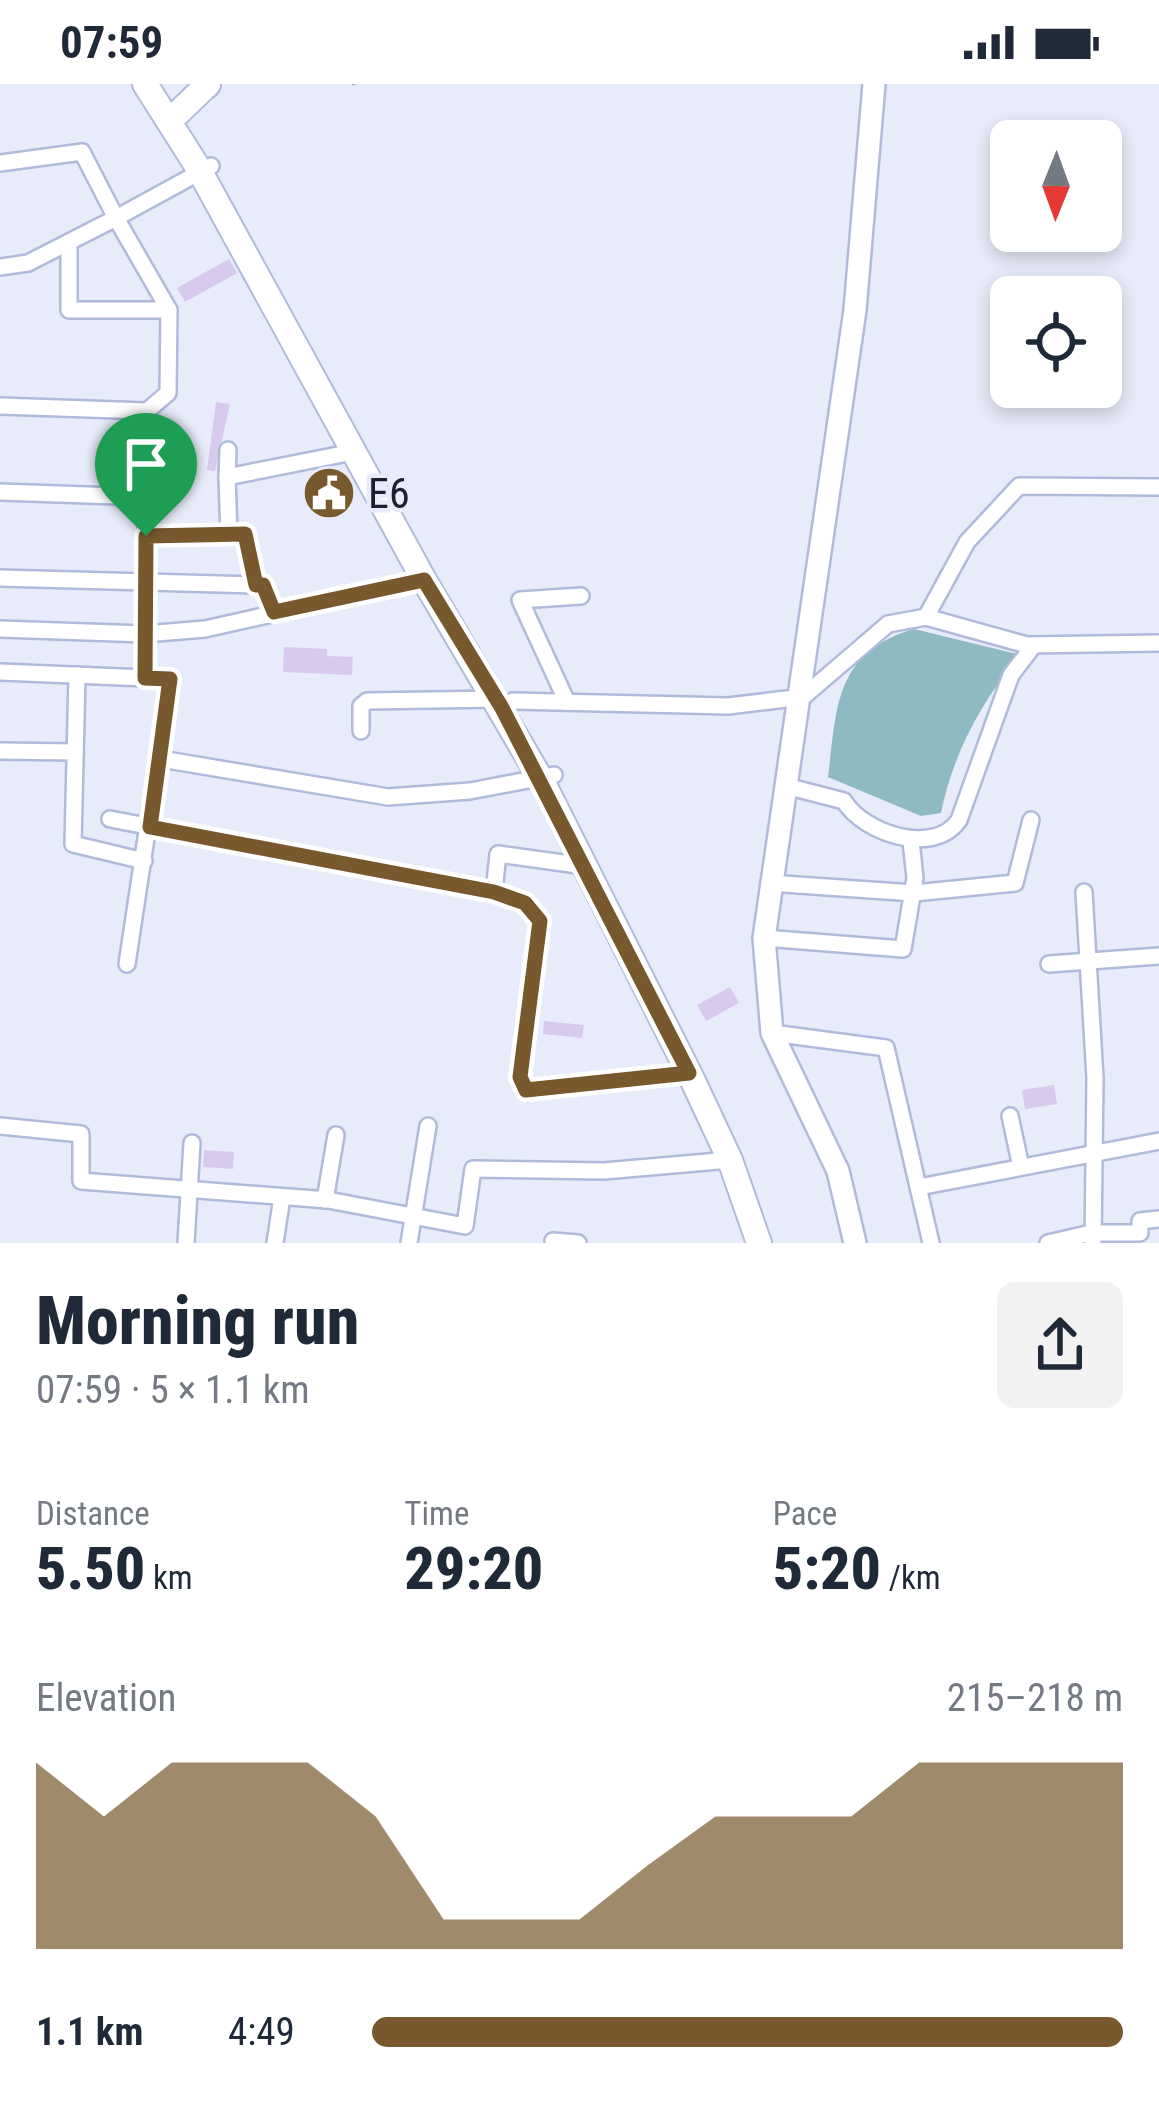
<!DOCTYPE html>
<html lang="en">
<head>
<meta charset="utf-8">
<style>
	:root { --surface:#fff; --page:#f2f2f3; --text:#1f2937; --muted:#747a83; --accent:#78592e }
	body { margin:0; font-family:"Roboto Condensed",sans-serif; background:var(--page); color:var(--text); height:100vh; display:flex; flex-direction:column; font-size:45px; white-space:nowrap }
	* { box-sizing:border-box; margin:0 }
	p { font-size:39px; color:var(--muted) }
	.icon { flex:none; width:66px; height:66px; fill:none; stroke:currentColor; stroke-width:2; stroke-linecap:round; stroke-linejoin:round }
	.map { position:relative; height:1159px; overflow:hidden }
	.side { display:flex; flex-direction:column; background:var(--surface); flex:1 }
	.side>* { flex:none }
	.needle { width:78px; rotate:181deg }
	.buttons { position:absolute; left:990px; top:36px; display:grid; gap:24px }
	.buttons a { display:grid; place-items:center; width:132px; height:132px; border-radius:18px; background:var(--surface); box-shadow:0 6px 18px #0003; font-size:60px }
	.pin { position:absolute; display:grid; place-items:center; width:102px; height:102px; color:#fff; margin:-123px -51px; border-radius:50% 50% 50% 0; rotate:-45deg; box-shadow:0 0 12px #0007 }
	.pin .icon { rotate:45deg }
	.round { display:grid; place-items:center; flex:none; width:126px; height:126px; border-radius:18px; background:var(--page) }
	.summary { display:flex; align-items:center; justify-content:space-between; height:204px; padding:0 36px }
	h1 { font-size:66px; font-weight:800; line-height:90px }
	.figures { display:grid; grid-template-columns:repeat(3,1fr); gap:18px; height:204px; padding:12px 36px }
	.figures div { display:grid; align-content:center }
	.figures b { font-size:60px; font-weight:800 }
	.figures small { font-size:33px; font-weight:400 }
	.figures p { font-size:33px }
	.chart { height:336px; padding:24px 36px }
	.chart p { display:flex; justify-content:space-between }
	.chart svg { width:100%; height:216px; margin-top:12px; fill:var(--accent); opacity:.7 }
	ul { padding:0 36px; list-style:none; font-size:39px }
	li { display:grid; grid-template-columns:192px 144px 1fr; align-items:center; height:90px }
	li i { height:30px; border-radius:15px; background:var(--accent) }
	.status { display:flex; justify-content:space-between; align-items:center; height:84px; padding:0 60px; background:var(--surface); direction:ltr }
	.status svg { height:33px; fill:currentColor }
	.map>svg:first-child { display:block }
</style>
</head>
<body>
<div class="status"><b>07:59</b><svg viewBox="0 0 49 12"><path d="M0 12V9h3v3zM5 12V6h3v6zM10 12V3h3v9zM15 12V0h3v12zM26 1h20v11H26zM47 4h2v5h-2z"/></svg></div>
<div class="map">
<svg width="1159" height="1159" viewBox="0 0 1159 1159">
	<rect width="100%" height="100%" fill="#e8ecfa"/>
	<path fill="#8ebbc1" d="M914,545L1021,571C981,617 953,670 941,729L921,732L828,693C837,624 834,568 914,545Z"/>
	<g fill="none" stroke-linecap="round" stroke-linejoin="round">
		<path stroke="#8ebbc1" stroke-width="3" d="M353,0H354"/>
	</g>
	<g fill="#d7caec">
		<path d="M229,175L237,189L185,218L177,204Z"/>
		<path d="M216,318L230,320L215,387L207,386Z"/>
		<path d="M284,563L327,565V572L353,573L352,591L283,588Z"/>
		<path d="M730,903L739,919L706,937L697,921Z"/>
		<path d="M544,937L584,941L582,954L543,950Z"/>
		<path d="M1054,1001L1057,1020L1025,1025L1022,1006Z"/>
		<path d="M204,1066L234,1068L233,1085L203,1083Z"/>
	</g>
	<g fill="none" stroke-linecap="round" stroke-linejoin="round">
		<g stroke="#b0badb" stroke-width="20">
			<g id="street">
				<path d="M0,79L82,68L116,134L28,179L0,183"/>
				<path d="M69,158V226H169"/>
				<path d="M0,322L147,327L168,309L169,226L116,134L211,82"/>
				<path d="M227,393L228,366"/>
				<path d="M0,408L146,413"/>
				<path d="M229,450L227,393L353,368"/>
				<path d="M146,452L245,450L256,501H263L274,528"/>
				<path d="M0,494L256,501"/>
				<path d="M926,533L967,458L1019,402L1159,403"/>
				<path d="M0,545L145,550L205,545L424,496"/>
				<path d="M0,588L170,595L127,880"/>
				<path d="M77,591L73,760L144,777"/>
				<path d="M145,594L147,327"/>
				<path d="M513,617L728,622L803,613L888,540L926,533L1027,561L1159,559"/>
				<path d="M567,618L520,516L581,512"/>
				<path d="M361,647V622L367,617L497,615"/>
				<path d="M0,667L75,668"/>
				<path d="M161,675L388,713L470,707L554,691"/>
				<path d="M786,702L844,717C863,749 934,773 959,736L1011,591L1034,561"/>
				<path d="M110,735L494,808L498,770L585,782"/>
				<path d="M769,799L914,809L1015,799L1031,736"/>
				<path d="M494,808L525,819L540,837L520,993L526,1006L689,989"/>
				<path d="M1084,808L1095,994L1093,1159"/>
				<path d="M764,854L903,865L915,794L911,757"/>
				<path d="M1049,880L1159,872"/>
				<path d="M772,949L886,964L931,1159"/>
				<path d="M1010,1032L1021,1083"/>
				<path d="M0,1042L81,1050V1097L328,1116L465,1142L473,1085L604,1087L730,1076"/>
				<path d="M919,1103L1159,1057"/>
				<path d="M325,1116L336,1051"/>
				<path d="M553,1157L578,1159"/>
				<path d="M186,1159L192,1059"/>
				<path d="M275,1159L282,1113"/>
				<path d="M409,1159L428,1042"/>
				<path d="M1048,1159L1091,1149H1140V1137L1159,1135"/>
			</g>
		</g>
		<g stroke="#b0badb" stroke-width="26">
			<path id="secondary" d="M855,1159L838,1087L772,949L764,854L855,226L874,0"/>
		</g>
		<g stroke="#b0badb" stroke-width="28">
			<g id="primary">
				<path d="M145,0L197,82L424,496L542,697L693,997L730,1076L759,1159"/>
				<path d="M178,29L208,0"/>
			</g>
		</g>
		<g stroke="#b0badb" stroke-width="32">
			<path id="highway" d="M205,1L206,0"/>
		</g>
		<use href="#street" stroke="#fff" stroke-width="15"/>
		<use href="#secondary" stroke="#fff" stroke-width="21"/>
		<use href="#primary" stroke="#fff" stroke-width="24"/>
		<use href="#highway" stroke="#fff" stroke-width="27"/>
	</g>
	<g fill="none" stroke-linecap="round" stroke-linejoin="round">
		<g stroke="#fff" stroke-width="24">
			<path id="route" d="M245,450L256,501H263L274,528L424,496L502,624L689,989L526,1006L520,993L540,837L525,819L494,808L150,743L170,595L145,594L146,452Z"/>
		</g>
		<use href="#route" stroke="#78592e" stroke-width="15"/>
	</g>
	<defs>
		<g id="civic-disc" transform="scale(2.7)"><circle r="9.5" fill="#78592e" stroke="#e8ecfa"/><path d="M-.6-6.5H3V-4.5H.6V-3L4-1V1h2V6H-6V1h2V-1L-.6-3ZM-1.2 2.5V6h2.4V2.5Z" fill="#fff"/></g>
	</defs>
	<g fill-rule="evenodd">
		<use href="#civic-disc" x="329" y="409"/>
	</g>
	<g text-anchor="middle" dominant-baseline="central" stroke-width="9" stroke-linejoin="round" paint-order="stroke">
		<g font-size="42" fill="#1c202c" stroke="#e8ecfa" text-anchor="start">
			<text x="368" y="409">E6</text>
		</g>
	</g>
</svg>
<div class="buttons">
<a><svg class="needle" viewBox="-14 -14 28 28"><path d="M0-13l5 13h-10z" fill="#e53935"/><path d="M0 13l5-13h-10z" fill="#747a83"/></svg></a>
<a><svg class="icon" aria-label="locate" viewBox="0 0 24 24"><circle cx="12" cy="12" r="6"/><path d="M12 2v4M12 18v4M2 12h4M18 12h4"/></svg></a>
</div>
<div class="pin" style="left:146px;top:452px;background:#1e9e55"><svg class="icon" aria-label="arrive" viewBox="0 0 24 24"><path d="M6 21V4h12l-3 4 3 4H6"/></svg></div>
</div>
<section class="side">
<div class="summary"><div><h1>Morning run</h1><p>07:59 · 5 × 1.1 km</p></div><a class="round"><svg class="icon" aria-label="share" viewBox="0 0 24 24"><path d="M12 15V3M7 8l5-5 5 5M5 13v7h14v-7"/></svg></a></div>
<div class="figures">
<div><p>Distance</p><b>5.50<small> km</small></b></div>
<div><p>Time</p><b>29:20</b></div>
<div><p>Pace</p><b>5:20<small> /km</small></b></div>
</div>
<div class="chart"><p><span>Elevation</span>215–218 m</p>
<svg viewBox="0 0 160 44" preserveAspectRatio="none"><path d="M0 44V6L10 17L20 6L30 6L40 6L50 17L60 38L70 38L80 38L90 27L100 17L110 17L120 17L130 6L140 6L150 6L160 6V44z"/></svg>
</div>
<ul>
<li><b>1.1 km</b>4:49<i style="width:100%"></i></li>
</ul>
</section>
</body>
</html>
